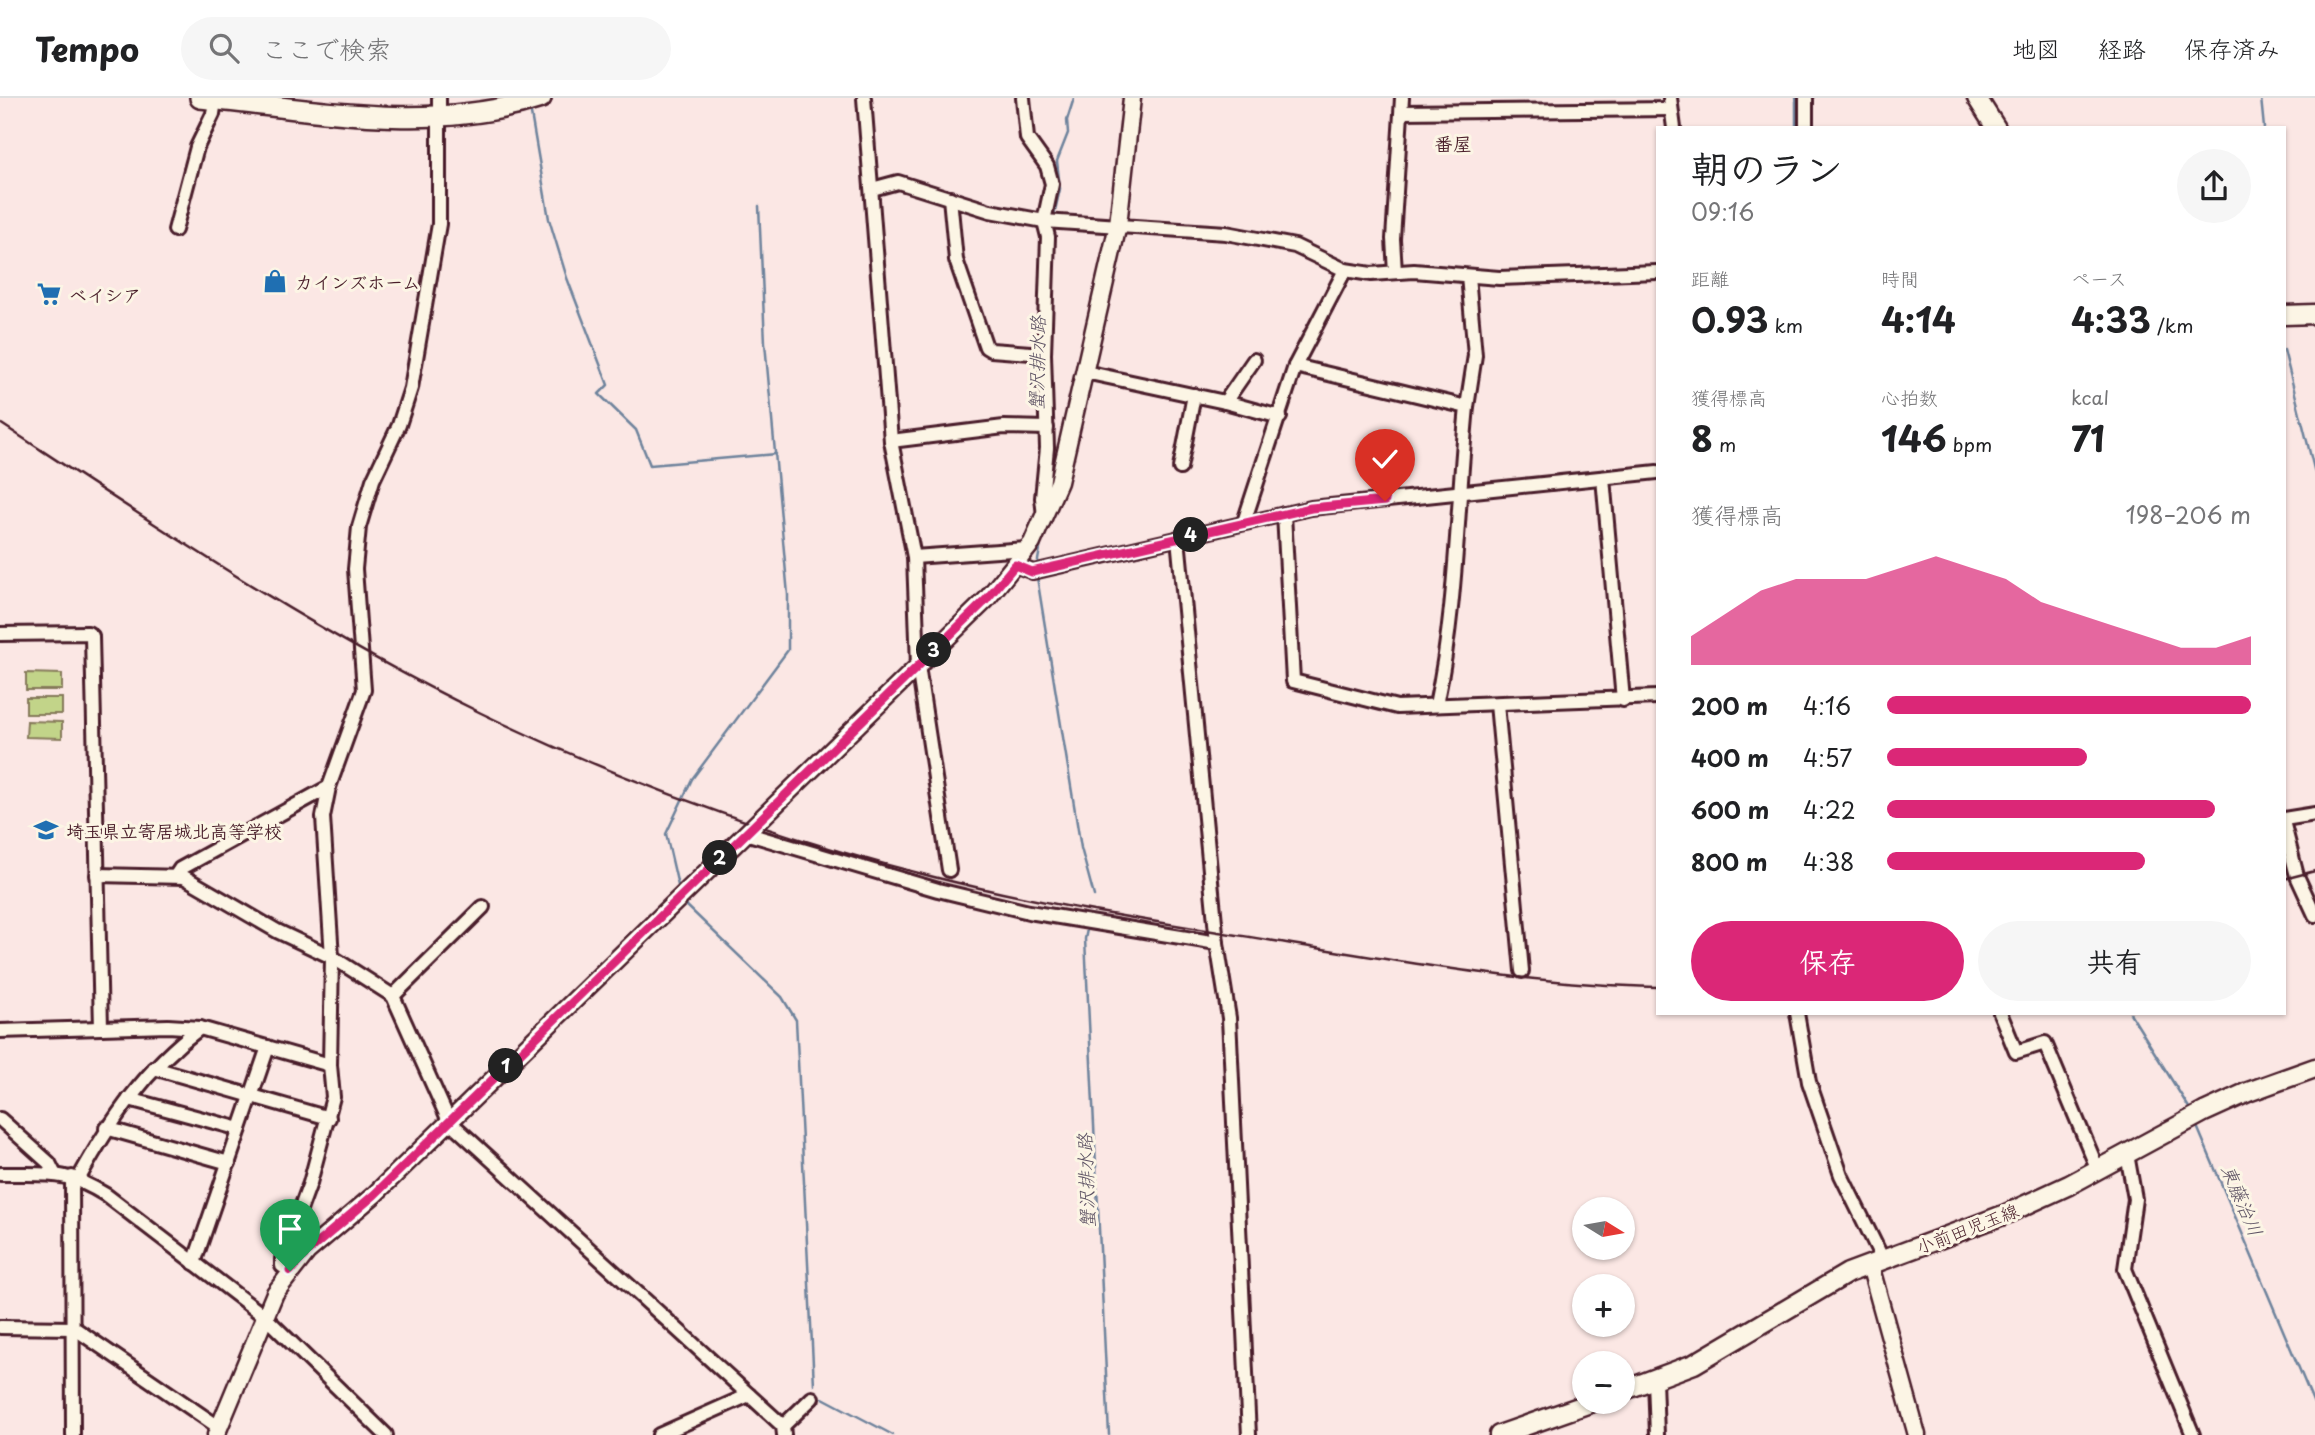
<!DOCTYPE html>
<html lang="ja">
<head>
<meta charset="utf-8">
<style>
	:root { --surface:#fff; --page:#f6f6f6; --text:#202124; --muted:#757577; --line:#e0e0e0; --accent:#db2777 }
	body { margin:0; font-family:"Playpen Sans","Klee One",sans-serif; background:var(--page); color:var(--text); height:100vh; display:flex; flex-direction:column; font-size:26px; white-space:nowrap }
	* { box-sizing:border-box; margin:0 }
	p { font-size:23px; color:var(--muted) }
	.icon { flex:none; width:38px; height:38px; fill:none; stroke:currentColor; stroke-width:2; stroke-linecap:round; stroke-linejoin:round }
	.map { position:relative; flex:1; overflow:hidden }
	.side { position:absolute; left:1656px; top:28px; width:630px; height:889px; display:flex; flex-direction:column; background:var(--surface); border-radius:0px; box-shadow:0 2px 5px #0004 }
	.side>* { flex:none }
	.needle { width:46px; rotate:101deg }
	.buttons { position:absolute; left:1572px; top:1099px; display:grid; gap:14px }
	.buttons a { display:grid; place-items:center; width:63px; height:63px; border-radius:50%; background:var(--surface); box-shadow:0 2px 5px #0004; font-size:35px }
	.pin { position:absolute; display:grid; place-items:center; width:60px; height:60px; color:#fff; margin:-72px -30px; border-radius:50% 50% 50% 0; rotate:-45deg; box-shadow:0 0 7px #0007 }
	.pin .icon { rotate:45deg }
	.km { position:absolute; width:35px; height:35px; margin:-18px; border-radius:50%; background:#222; color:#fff; font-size:19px; line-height:35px; text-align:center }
	.round { display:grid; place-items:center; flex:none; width:74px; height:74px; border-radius:37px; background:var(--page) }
	.head { display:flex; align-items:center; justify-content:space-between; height:119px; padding:0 35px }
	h1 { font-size:38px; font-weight:700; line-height:52px }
	.figures { display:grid; grid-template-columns:repeat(3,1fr); gap:10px; height:119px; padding:7px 35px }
	.figures div { display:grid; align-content:center }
	.figures b { font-size:35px; font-weight:700 }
	.figures small { font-size:19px; font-weight:400 }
	.figures p { font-size:19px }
	.chart { height:196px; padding:14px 35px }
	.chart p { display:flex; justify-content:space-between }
	.chart svg { width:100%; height:126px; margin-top:7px; fill:var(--accent); opacity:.7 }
	.button { display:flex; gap:14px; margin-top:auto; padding:14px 35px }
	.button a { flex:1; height:80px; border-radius:42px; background:var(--accent); color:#fff; font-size:28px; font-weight:700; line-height:80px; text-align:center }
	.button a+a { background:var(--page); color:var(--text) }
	ul { padding:0 35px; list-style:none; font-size:23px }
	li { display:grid; grid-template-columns:112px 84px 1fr; align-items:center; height:52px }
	li i { height:18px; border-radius:9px; background:var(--accent) }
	header { display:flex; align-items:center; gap:42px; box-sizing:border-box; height:98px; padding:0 35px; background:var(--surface); border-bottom:2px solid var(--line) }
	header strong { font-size:33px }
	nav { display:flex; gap:38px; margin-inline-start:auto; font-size:24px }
	.search { width:490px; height:63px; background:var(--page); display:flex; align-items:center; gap:18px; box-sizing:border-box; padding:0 24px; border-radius:38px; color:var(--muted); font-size:26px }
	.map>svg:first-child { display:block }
</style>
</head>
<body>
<header>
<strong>Tempo</strong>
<div class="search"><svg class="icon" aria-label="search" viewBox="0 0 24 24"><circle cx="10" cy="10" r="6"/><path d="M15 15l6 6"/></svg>ここで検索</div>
<nav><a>地図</a><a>経路</a><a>保存済み</a></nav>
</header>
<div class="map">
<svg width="2315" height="1337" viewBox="0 0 2315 1337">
	<rect width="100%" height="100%" fill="#fbe7e4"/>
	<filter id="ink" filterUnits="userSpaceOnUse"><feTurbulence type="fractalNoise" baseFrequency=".0143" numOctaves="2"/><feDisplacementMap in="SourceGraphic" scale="14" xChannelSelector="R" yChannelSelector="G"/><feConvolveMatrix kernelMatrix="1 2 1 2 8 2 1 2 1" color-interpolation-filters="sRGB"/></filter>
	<g filter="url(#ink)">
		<g fill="#c2d489" stroke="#867a5a" stroke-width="2">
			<path d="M26,575L62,576V592H26Z"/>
			<rect x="26" y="600" width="36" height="16"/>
			<path d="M27,623L62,624V640L26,639Z"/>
		</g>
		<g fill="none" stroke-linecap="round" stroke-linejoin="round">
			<g stroke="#6e839c" stroke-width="2.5">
				<path d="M2261,0L2264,30"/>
				<path d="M530,10L549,121L567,180L608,287L599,296L636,332L650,367L776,356"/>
				<path d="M1796,30V0"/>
				<path d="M1054,117L1060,91L1057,63L1068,35L1067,22L1074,0"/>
				<path d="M2284,252L2315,375"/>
				<path d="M1037,468L1041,445"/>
				<path d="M1037,479L1081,750L1094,798"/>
				<path d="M679,792L666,736L692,681L788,552V497L765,245L759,108"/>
				<path d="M683,804L782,899L796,922L814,1287"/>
				<path d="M1088,827L1085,841L1109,1337"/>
				<path d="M2130,915L2191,1013"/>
				<path d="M2196,1026L2315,1308"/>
				<path d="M823,1300L893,1337"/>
			</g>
			<g stroke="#4a1f2b" stroke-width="18">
				<g id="minor">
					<path d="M864,0L891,343L914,459L918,568L949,772"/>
					<path d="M1023,0L1027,40L1047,68L1052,86L1044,123L1048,139L1044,256L1047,350L1042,400L1044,418"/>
					<path d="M1670,0L1674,30"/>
					<path d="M1806,0V30"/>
					<path d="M1402,14L1671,11"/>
					<path d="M872,91L898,84L990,113L1044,123L1226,135L1295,148L1345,172L1371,176L1414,173L1499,180L1657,174"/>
					<path d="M950,100L956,162L986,249L991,252L1044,256"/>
					<path d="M175,132L197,49L213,16L215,2"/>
					<path d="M1395,174L1393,141L1402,0"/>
					<path d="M1295,268L1467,309C1457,409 1457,509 1436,607"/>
					<path d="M1085,274L1225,304L1280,319"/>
					<path d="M1225,304L1254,262"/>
					<path d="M1467,309L1475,257L1468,178"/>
					<path d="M891,343L1004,329L1047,330"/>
					<path d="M1180,370L1194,297"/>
					<path d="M1603,380L1623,602"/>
					<path d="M1284,416L1293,583L1397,609L1657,599"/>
					<path d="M1244,424L1295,268L1345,172"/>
					<path d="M1178,440L1217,845L1229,920L1249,1337"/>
					<path d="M914,459L1027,451"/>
					<path d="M1015,467L1033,474L1311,410L1657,374"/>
					<path d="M0,536L88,535L92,538L101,930"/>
					<path d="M1497,606L1522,873"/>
					<path d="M2284,721L2315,716"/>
					<path d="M2284,727L2297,778L2315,817"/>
					<path d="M745,735L938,792L1029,814L1217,845"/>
					<path d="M97,777L184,779L277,833L332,859L393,898L449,1023L783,1328L784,1337"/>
					<path d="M176,777L180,771L329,689"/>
					<path d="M393,898L483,809"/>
					<path d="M1797,915L1809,984L1841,1077L1883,1162"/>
					<path d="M2000,915L2016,954L2045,945L2098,1072"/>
					<path d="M0,933L168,928L200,930L330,967"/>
					<path d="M154,970L329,1020"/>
					<path d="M129,1001L240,1031"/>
					<path d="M0,1021L49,1065L55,1077"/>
					<path d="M106,1030L229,1065"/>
					<path d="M2127,1056L2135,1101L2125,1171L2193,1337"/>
					<path d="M0,1076C48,1077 64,1071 106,1097L264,1218L386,1337"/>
					<path d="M72,1079L73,1337"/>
					<path d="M79,1080C111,1022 146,970 200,930"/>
					<path d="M194,1165L268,949"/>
					<path d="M290,1173L282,1168V1161L310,1085L333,999L330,967L332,859L323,719L329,689L364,592L355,471L359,429L373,382L399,327L411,290L439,126V0"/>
					<path d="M0,1229L74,1230L220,1330"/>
					<path d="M1655,1282L1657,1337"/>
					<path d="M783,1328L812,1300"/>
					<path d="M659,1337L749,1297"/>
				</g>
			</g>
			<g stroke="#4a1f2b" stroke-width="21">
				<g id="tertiary">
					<path d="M1870,1167L1917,1337"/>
					<path d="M216,1337L275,1195L307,1154L374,1097L986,502L1032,445L1059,384L1118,127L1132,0"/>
				</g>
			</g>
			<g stroke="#4a1f2b" stroke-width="23">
				<g id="secondary">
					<path d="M1977,0L1996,30"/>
					<path d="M2284,217L2315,216"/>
					<path d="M1622,1293L1694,1266L1848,1175L2006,1116L2069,1087L2204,1014L2248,994L2315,970"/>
					<path d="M1499,1337L1593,1304"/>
				</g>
			</g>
			<g stroke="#4a1f2b" stroke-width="24">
				<path id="trunk" d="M200,0C311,11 432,36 541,0"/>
			</g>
			<use href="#minor" stroke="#fcf5e5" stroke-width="12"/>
			<use href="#tertiary" stroke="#fcf5e5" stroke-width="16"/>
			<use href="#secondary" stroke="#fcf5e5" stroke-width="18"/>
			<use href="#trunk" stroke="#fcf5e5" stroke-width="19"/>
			<g stroke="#4a1f2b" stroke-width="2.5">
				<path d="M0,325C157,428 312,533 481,615C626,685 779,740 934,779C1044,807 1156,824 1268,842C1397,863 1526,886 1657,889"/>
				<path d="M2284,781L2315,773"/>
			</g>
		</g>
	</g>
	<g fill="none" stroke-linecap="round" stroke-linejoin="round" filter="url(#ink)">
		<g stroke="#fff" stroke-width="14">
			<path id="route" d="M290,1173L307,1154L374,1097L986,502L1015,467L1032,474L1311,410L1385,403"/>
		</g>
		<use href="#route" stroke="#db2777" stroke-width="9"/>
	</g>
	<defs>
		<g id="shop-bare" transform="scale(1.89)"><path d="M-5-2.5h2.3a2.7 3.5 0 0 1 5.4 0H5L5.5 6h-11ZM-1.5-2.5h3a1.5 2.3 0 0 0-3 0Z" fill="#1f6fb2" stroke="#fcf5e5" stroke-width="2.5" paint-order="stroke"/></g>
		<g id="supermarket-bare" transform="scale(1.89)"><path d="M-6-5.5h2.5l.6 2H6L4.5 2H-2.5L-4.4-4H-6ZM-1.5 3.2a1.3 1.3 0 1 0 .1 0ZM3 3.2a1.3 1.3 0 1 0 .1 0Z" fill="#1f6fb2" stroke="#fcf5e5" stroke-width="2.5" paint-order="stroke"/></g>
		<g id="school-bare" transform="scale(1.89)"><path d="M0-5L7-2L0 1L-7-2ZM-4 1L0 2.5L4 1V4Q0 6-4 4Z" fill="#1f6fb2" stroke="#fcf5e5" stroke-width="2.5" paint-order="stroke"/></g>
	</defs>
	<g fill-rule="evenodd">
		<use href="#shop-bare" x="275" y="183"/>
		<use href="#supermarket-bare" x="49" y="196"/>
		<use href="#school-bare" x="46" y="732"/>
	</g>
	<g text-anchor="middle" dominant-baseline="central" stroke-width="6" stroke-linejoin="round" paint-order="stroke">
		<g font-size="18" font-weight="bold" fill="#4a1f2b" stroke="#fcf5e5" text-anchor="start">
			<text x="295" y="183">カインズホーム</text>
			<text x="69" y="196">ベイシア</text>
			<text x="66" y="732">埼玉県立寄居城北高等学校</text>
		</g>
		<g font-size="18" fill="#4a1f2b" stroke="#fcf5e5">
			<text transform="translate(1967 1130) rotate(-21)">小前田児玉線</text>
		</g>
		<g font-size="19" font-weight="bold" fill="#4a1f2b" stroke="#fcf5e5">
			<text x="1453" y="45">番屋</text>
		</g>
		<g font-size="19" font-style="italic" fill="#5c5163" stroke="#fcf5e5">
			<text transform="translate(1036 265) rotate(-89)">蟹沢排水路</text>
			<text transform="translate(1085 1083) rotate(-92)">蟹沢排水路</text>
			<text transform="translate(2243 1102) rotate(67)">東藤治川</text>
		</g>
	</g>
</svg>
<div class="buttons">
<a><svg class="needle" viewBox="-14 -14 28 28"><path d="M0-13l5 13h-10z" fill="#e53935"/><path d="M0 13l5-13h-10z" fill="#757577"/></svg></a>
<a>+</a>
<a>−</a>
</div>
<div class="pin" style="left:290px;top:1173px;background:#1e9e55"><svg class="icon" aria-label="arrive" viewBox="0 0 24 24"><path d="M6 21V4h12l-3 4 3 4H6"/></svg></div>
<div class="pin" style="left:1385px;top:403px;background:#d93025"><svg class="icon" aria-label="check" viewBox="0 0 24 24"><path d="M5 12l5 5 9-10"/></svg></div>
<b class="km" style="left:506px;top:968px">1</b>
<b class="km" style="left:720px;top:760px">2</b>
<b class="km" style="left:934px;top:552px">3</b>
<b class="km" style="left:1191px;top:437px">4</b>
<section class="side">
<div class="head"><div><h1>朝のラン</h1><p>09:16</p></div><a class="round"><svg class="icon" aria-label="share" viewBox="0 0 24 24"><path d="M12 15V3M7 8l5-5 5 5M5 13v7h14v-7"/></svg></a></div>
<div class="figures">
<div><p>距離</p><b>0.93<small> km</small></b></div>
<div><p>時間</p><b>4:14</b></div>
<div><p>ペース</p><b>4:33<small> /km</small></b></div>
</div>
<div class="figures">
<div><p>獲得標高</p><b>8<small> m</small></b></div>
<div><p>心拍数</p><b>146<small> bpm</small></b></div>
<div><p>kcal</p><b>71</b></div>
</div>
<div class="chart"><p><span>獲得標高</span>198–206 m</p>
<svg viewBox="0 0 160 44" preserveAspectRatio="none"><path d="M0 44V34L10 26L20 18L30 14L40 14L50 14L60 10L70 6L80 10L90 14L100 22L110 26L120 30L130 34L140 38L150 38L160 34V44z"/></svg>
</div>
<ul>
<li><b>200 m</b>4:16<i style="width:100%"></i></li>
<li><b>400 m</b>4:57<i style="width:55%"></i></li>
<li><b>600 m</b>4:22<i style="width:90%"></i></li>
<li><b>800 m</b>4:38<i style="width:71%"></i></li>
</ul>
<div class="button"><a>保存</a><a>共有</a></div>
</section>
</div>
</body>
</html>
